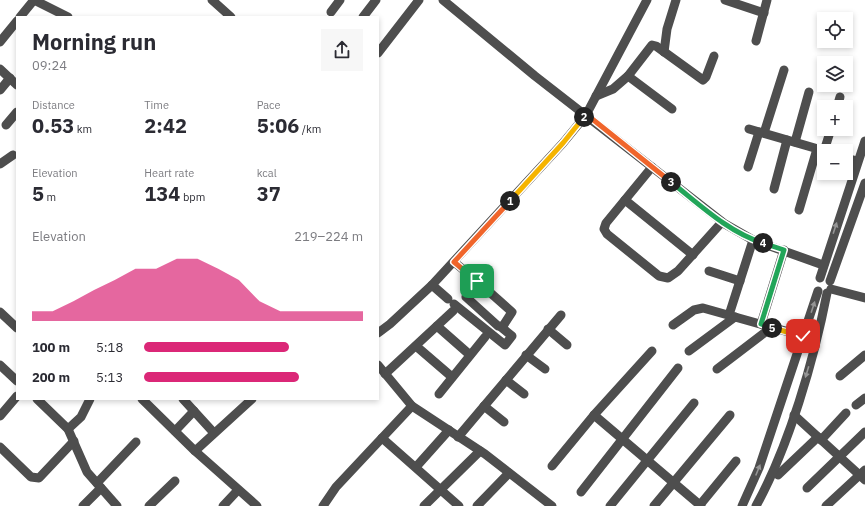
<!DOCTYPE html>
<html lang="en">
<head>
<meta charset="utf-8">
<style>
	:root { --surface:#fff; --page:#f7f7f7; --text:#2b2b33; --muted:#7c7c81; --accent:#db2777 }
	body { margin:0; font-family:"IBM Plex Sans",sans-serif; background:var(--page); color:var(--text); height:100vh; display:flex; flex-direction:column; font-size:15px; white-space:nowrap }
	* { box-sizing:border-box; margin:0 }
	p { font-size:13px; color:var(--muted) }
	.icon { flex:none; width:22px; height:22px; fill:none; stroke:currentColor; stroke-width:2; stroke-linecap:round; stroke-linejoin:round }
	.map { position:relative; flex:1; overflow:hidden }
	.side { position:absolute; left:16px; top:16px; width:363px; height:384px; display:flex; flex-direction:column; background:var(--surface); border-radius:0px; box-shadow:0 2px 6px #0003 }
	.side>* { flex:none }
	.controls { position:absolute; left:817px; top:12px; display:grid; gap:8px }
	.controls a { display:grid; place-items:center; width:36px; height:36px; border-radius:0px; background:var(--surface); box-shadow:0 2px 6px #0003; font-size:20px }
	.pin { position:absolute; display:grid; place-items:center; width:34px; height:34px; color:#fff; margin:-17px; border-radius:8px; box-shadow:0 2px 6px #0006 }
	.km { position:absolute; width:20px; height:20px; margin:-10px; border-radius:50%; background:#222; color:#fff; font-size:11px; line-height:20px; text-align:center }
	.round { display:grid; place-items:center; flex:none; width:42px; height:42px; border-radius:0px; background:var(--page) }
	.overview { display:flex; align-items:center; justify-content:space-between; height:68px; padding:0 16px }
	h1 { font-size:22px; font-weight:700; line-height:30px }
	.stats { display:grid; grid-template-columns:repeat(3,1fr); gap:6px; height:68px; padding:4px 16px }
	.stats div { display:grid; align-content:center }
	.stats b { font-size:20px; font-weight:700 }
	.stats small { font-size:11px; font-weight:400 }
	.stats p { font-size:11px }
	.chart { height:112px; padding:8px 16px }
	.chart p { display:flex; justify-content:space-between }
	.chart svg { width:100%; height:72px; margin-top:4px; fill:var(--accent); opacity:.7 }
	ul { padding:0 16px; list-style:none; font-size:13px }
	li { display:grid; grid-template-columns:64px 48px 1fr; align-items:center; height:30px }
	li i { height:10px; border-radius:5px; background:var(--accent) }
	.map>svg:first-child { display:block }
</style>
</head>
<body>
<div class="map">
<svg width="865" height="506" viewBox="0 0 865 506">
	<rect width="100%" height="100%" fill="#fff"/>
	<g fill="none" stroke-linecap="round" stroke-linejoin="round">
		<g stroke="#4e4e4e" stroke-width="9">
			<path d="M34,0L68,17"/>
			<path d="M212,0L231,17"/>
			<path d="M443,0L535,76L725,224L753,240L823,265"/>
			<path d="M725,0L764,13"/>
			<path d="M331,12L340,0"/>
			<path d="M20,17L34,0"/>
			<path d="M363,17L376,0"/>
			<path d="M756,41L767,0"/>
			<path d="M0,42L17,21"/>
			<path d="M664,52L667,29L676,0"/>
			<path d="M378,53L419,0"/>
			<path d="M0,69L17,85"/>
			<path d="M628,76L672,109"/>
			<path d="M0,90L10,78"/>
			<path d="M596,96L613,89L628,76L652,45L656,46L703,80L706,77L714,56"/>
			<path d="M837,107L840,97"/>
			<path d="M6,125L17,112"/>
			<path d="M749,129L825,151"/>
			<path d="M764,133L784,70"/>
			<path d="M795,142L809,92"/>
			<path d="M824,151L831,129"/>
			<path d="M846,158L857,161"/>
			<path d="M0,164L13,155"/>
			<path d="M652,167L606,223L604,229L607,234L659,276L668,278L678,271L722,222"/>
			<path d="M748,167L759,132"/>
			<path d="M774,189L787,140"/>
			<path d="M625,200L693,255"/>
			<path d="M799,210L817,149"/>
			<path d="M454,262C474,278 493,295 512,312L503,326H498L466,297L467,292L477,281"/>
			<path d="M709,271L740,281"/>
			<path d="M820,278L865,141"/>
			<path d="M830,281L865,183"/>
			<path d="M432,285L448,299"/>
			<path d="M831,289L865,298"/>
			<path d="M454,304L505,345L512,336L501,327"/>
			<path d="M0,312L17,328"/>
			<path d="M729,315L753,240"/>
			<path d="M761,324L784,250"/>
			<path d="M673,325L694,310L703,308L803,336"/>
			<path d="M437,326L470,355"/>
			<path d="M548,329L567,345"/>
			<path d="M378,333L390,324L432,285L563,143L586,115L647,0"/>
			<path d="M416,346L452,377"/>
			<path d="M689,351L735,317"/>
			<path d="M526,355L545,369"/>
			<path d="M0,365L17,381"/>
			<path d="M378,365L412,406L485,454L552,506"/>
			<path d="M717,369L772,327"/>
			<path d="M385,374L453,311"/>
			<path d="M840,376L865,355"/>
			<path d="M506,380L524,394"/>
			<path d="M439,394L485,337"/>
			<path d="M37,399L68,429L87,472L117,506"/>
			<path d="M142,399L195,451L257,506"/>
			<path d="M183,399L214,433"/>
			<path d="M856,405L865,398"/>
			<path d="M484,406L504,422"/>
			<path d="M594,415L701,506"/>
			<path d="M794,415L865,480"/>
			<path d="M0,416L17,396"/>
			<path d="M68,429L81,417L90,399"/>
			<path d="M175,431L194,411"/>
			<path d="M458,437L561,315"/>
			<path d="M382,438L459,506"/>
			<path d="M821,440L846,413"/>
			<path d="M0,447L31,477L39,478L74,441"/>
			<path d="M195,451L252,399"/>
			<path d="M552,466L594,415L652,351"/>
			<path d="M416,467L449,430"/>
			<path d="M778,475L818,437"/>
			<path d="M97,483L136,442"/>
			<path d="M807,488L865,432"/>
			<path d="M581,492L678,368"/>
			<path d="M83,506L101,488"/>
			<path d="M149,506L175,481"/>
			<path d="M223,506L238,490"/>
			<path d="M323,506L336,487L412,406"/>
			<path d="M424,506L480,451"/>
			<path d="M477,506L509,473"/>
			<path d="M610,506L694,403"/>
			<path d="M654,506L730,415"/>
			<path d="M699,506L736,461"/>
			<path d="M742,506L759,468L818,291"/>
			<path d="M756,506C789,446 814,360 827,293"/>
			<path d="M826,506L865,470"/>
		</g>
	</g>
	<defs><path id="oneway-solid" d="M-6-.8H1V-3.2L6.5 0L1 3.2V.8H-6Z"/></defs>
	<g fill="#959595">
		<use href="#oneway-solid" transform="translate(835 228) rotate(-72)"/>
		<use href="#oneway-solid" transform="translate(813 307) rotate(-72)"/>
		<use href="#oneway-solid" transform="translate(807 372) rotate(107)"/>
		<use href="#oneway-solid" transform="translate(758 470) rotate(-68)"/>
	</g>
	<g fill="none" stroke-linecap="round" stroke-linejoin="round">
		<g stroke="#fff" stroke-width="8">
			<path id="split-1" d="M477,281L454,262L510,201"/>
		</g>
		<g stroke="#fff" stroke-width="8">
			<path id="split-2" d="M510,201L563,143L584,117"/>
		</g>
		<g stroke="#fff" stroke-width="8">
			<path id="split-3" d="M584,117L586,114L671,182"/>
		</g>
		<g stroke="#fff" stroke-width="8">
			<path id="split-4" d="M671,182C699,204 728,232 763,243"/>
		</g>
		<g stroke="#fff" stroke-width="8">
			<path id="split-5" d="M763,243L784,250L761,324L772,328"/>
		</g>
		<g stroke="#fff" stroke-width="8">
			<path id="split-6" d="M772,328L803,336"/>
		</g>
		<use href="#split-1" stroke="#f0652b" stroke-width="5"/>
		<use href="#split-2" stroke="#f5b400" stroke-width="5"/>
		<use href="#split-3" stroke="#f0652b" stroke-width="5"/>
		<use href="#split-4" stroke="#22a559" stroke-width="5"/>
		<use href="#split-5" stroke="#22a559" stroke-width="5"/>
		<use href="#split-6" stroke="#f5b400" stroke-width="5"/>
	</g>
</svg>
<div class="controls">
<a><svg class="icon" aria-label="locate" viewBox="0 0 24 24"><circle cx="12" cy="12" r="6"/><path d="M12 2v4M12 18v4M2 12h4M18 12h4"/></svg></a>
<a><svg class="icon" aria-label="layers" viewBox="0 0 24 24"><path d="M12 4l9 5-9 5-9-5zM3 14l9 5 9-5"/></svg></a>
<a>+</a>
<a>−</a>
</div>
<div class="pin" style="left:477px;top:281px;background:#1e9e55"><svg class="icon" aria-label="arrive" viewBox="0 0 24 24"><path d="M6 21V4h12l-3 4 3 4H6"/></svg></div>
<div class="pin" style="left:803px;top:336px;background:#d93025"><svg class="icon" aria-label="check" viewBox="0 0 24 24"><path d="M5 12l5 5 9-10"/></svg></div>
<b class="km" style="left:510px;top:201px">1</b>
<b class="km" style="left:584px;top:117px">2</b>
<b class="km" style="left:671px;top:182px">3</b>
<b class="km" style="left:763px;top:243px">4</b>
<b class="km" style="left:772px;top:328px">5</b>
<section class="side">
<div class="overview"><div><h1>Morning run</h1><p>09:24</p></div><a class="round"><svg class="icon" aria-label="share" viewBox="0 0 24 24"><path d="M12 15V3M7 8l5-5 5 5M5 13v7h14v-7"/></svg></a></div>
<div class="stats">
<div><p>Distance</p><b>0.53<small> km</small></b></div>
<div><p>Time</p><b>2:42</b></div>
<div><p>Pace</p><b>5:06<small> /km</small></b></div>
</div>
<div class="stats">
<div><p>Elevation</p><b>5<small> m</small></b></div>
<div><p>Heart rate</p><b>134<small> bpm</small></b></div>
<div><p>kcal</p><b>37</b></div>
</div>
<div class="chart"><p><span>Elevation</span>219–224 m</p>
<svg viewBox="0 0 160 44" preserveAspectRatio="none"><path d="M0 44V38L10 38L20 32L30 25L40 19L50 12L60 12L70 6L80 6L90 12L100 19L110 32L120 38L130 38L140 38L150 38L160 38V44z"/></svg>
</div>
<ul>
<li><b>100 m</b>5:18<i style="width:66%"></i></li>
<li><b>200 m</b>5:13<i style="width:71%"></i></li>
</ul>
</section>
</div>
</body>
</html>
